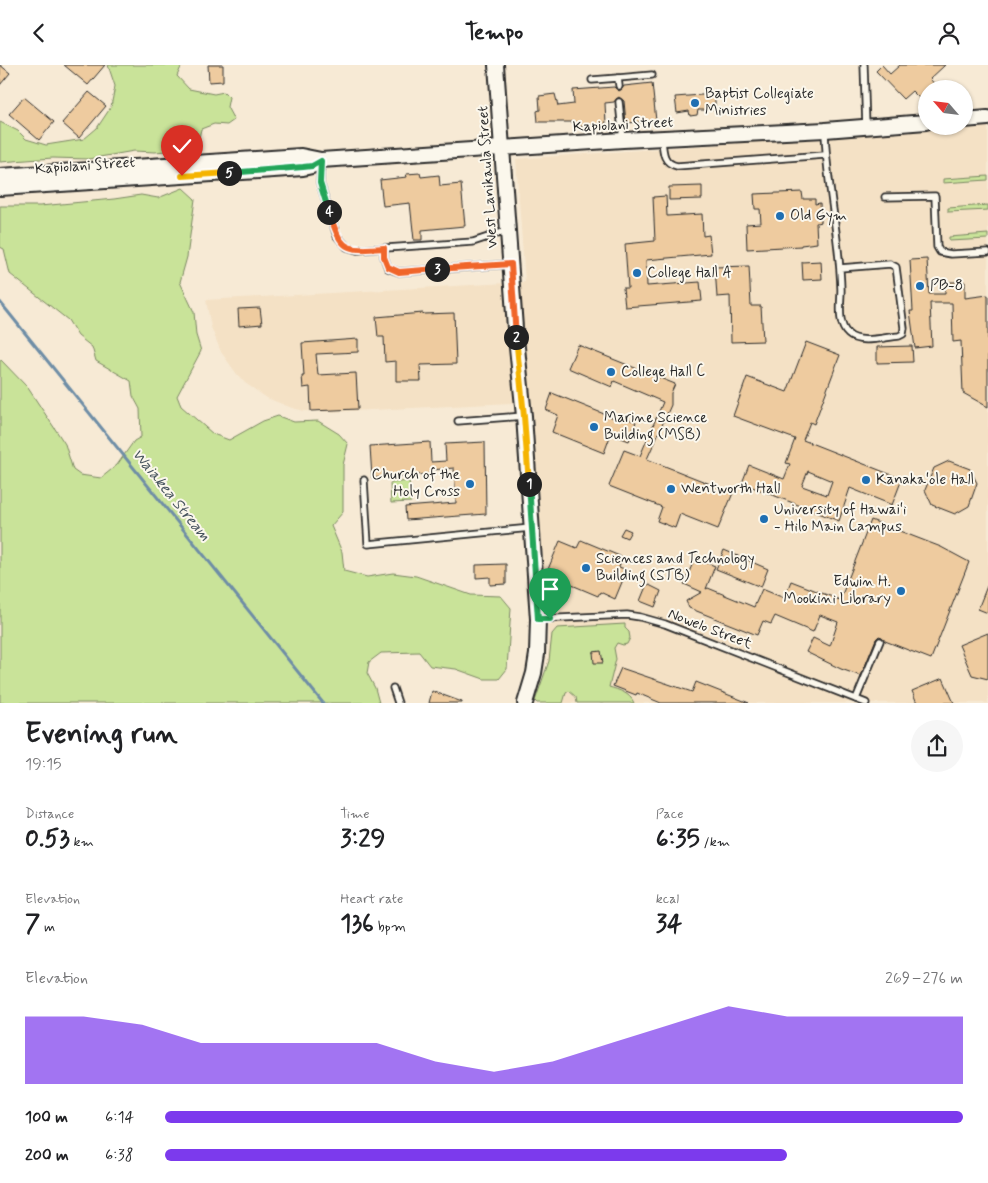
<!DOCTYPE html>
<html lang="en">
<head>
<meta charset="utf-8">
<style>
	:root { --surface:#fff; --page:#f6f6f6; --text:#202124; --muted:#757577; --accent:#7c3aed }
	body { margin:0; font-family:Mynerve,sans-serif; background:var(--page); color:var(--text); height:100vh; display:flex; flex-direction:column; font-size:19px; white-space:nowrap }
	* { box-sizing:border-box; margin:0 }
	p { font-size:16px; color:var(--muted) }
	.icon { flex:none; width:28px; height:28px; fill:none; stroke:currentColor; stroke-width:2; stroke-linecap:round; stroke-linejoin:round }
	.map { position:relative; height:638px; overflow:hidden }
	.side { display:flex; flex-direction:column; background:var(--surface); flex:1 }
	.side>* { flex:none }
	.needle { width:32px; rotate:298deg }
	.tools { position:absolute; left:918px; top:15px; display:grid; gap:10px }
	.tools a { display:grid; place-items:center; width:55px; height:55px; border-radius:50%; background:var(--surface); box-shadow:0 1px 4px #0004; font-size:25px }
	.pin { position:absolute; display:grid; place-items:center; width:42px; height:42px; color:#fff; margin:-51px -21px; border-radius:50% 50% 50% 0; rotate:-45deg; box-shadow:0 0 5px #0007 }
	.pin .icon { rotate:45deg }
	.km { position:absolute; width:25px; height:25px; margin:-12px; border-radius:50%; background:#222; color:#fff; font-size:14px; line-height:25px; text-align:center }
	.round { display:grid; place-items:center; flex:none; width:52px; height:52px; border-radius:26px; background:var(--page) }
	.headline { display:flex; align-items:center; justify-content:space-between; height:85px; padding:0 25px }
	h1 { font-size:28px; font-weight:800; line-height:38px }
	.stats { display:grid; grid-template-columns:repeat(3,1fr); gap:8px; height:85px; padding:5px 25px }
	.stats div { display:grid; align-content:center }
	.stats b { font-size:25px; font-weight:800 }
	.stats small { font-size:14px; font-weight:400 }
	.stats p { font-size:14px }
	.chart { height:140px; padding:10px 25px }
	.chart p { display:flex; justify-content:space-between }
	.chart svg { width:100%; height:90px; margin-top:5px; fill:var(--accent); opacity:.7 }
	ul { padding:0 25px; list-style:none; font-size:16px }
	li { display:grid; grid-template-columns:80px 60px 1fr; align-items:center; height:38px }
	li i { height:12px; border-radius:6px; background:var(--accent) }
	header { display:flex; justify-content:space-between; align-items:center; height:65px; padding:0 25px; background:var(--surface); font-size:22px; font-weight:800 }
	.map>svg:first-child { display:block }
</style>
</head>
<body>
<header><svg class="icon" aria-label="back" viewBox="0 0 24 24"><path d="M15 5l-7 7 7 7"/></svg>Tempo<svg class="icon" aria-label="person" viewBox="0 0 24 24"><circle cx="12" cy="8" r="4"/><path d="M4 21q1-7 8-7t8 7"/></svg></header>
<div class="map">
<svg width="988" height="638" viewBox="0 0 988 638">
	<rect width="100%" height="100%" fill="#f7ead5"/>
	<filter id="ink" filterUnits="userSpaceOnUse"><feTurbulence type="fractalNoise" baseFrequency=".02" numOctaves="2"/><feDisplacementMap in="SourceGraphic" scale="10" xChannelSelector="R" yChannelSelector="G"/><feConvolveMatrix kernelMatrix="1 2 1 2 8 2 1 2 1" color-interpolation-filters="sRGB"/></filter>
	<g filter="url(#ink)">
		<path fill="#f4e1c5" d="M988,60V638H538L546,611L549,581L532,337L332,347L305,346L292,343L267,333L245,318L236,308L221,287L211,262L206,235L525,217L516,94Z"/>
		<g fill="#c9e399" stroke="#7a8762">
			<path d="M108,0H182L177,11L189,24L214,29L224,27L229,32L227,42L234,55L227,60L214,59L201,64L196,86L189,84L155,87L134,86L88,94L53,93L0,97V57L18,66L26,74L46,80L84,74L97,63L111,42L115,21Z"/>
			<path d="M988,111V115L943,118V114Z"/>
			<path d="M183,123L195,134L187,192L180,217L194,247L196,270L201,286L177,331L181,341L213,369L229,375L263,356L278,351L294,357L318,356L339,369L348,379L343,400V447L331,461L342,487L344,506L367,512L393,508L416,511L471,530L501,531L511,543L507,604L499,614H484L456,604L430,601L419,587L381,588L369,597L367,608L375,623L379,638H0V294L28,323L65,379L73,405L80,410L101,413L117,400L134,376L141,372L140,344L133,331L131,316L96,296L92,282L78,271L68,255L10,209L4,184L0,182V141H40L114,134L141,130L158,133Z"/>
			<path d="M988,140V145L948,147V143Z"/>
			<path d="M988,169V174L949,176V172Z"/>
			<path d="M409,416L411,437L391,438L390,418Z"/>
			<path d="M625,559V563L629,567L630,573L627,579L623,580L617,578L614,583L616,594L609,622C619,625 630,628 634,638H577L576,632L569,626L566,628L563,638H537L535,636L549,596L552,569L557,563Z"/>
		</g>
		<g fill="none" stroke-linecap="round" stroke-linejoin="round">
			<path stroke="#6e8da6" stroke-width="3" d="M0,237L323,638"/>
		</g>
		<g fill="#eecb9f" stroke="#2b2b2b" fill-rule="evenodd">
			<path d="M0,0L10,8L0,20Z"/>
			<path d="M64,0H105L88,20Z"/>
			<path d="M208,0H223V16L209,17Z"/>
			<path d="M882,0L890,9L900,0H945L930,14L939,24H926V30L921,35L912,26L903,34L876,6Z"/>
			<path d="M652,18L656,56L626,58L624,36L619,32L616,34L614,37L605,38L606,59L576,62L575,57H538L537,46L540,45L539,31L555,29L558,41L574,39L573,25L614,22L619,26L622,24L624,21Z"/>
			<path d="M89,27L106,41L79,73L62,58Z"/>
			<path d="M715,29V45H698L697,50L690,51L689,46L677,48L675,32Z"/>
			<path d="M24,32L54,57L39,75L9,49Z"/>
			<path d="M420,108L421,112L439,110L440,121L461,119L465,161L422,165V175H414L410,138L383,141L380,115L407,112L406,109Z"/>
			<path d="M702,121V134L669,135V122Z"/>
			<path d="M802,127L803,134H815V139L820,138L821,157L816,158L817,178L801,180V181L747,184L746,159L761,158L760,144H755L754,129Z"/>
			<path d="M666,131L667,151L702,149L703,171L709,170L711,189L646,195L647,221L700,217L702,236L625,242L623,223H628L625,179L655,176L653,132Z"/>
			<path d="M927,194L929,229H945V217H965V233L988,230V342L963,328L961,276L953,277L952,238H930L932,281L915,283L910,246H913L910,195Z"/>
			<path d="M821,196L822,214L803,215L802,197Z"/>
			<path d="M749,201L751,241H761L763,276L731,277L730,231L717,232L715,202Z"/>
			<path d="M260,243L262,259L239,261L238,244Z"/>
			<path d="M423,248L424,249L454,248L456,299L420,300L421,316H396V296L385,297L384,272H378L376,252Z"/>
			<path d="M358,274V287L316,289L318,310L356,308L358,344L311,346L310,322L303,323L302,311H304L302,278Z"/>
			<path d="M806,277L840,290L814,359L810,357L803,375L902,414L892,440L850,423L839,456L742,418L749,400L784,414L790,399L786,398L795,374L733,351L747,312L787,327ZM808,406L832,416L827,430L802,421Z"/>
			<path d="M578,280L675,319L671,328V340L647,394L733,428L718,464L680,449L675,463L657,456L662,442L609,421L624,385L640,391L663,337L614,316L612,322L568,303Z"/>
			<path d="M912,281L913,297L877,298V282Z"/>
			<path d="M552,328L619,355L621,351L636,357L629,376L611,369L604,388L552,367L558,350L546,345Z"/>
			<path d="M430,377L431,397L446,396L445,379L485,377L486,449L406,455L405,442L456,438L454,403L431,405V409L372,413L370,381Z"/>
			<path d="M949,396L970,404L977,418L969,441L955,449L932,440L925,425L934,403Z"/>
			<path d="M871,455L941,482L969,497L931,594L885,576L882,572L879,571L876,574L861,611L841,604L806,587L813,573L830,581L838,557L820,550L813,567L775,551L771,559L763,556L757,570L689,543L686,536L702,527L684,519L695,493L715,501L706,524L708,523L754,542L762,524L784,533L791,516L840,535Z"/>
			<path d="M624,463L631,466L627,473L620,470Z"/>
			<path d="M581,475L622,492L619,502L627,505L615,534L600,527L598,531L546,509L560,476L577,483Z"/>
			<path d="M724,485L768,504L761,522L716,504Z"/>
			<path d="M506,499V519L490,520V512L476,513V500Z"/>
			<path d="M647,519L661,526L655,542L640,536Z"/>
			<path d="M987,521H988V548L978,544Z"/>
			<path d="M988,568V614L972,610L959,580Z"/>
			<path d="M601,586L603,598H594L593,587Z"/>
			<path d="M621,603L692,627L696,617L749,638H661L637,628L636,630L613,621Z"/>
			<path d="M943,613L954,638H917L912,626Z"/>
			<path d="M432,626L462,637V638H429Z"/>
		</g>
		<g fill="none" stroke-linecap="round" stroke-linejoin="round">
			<g stroke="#2b2b2b" stroke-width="9">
				<g id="service">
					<path d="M864,0L866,62"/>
					<path d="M618,13L652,10"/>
					<path d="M592,15L618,13L619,21"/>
					<path d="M619,37L623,75"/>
					<path d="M825,65C826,119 840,171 841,225C841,238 837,259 848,269C859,280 885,272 899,271L903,269L904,263L896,202L890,199L840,203"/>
					<path d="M662,74C663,87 663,98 677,101L825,90"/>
					<path d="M321,98L320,118L337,171L347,182L357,185L473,177L506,166"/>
					<path d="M885,132L935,131L937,182L940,187L951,189L988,187"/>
					<path d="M384,183V192L388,203L399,207L511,199"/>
					<path d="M458,356L524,351"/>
					<path d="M364,415L368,479L531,463"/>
					<path d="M538,554L627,550L640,552L665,559L866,638"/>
					<path d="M393,623L398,638"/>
					<path d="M856,634L880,576"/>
				</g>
			</g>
			<g stroke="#2b2b2b" stroke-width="18">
				<g id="tertiary">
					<path d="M496,0L515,263L524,351L538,554L537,589L534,608L525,638"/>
					<path d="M964,55L988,53"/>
					<path d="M0,111L301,91L321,95L623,75L825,65L926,57"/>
					<path d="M0,123L303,103L312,101L321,95"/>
				</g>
			</g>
			<use href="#service" stroke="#fbf7ec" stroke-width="5.5"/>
			<use href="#tertiary" stroke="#fbf7ec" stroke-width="14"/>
		</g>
	</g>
	<g fill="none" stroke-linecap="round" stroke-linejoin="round" filter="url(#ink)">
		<g stroke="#fff" stroke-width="10">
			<path id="split-1" d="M529,419L538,554H550"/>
		</g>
		<g stroke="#fff" stroke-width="10">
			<path id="split-2" d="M516,272L524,351L529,419"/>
		</g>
		<g stroke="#fff" stroke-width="10">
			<path id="split-3" d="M437,204L511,199L516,272"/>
		</g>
		<g stroke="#fff" stroke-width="10">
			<path id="split-4" d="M329,147C342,186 344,186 384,183V192L388,202L399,207L437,204"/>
		</g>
		<g stroke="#fff" stroke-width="10">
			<path id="split-5" d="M229,108L303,102L312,101L321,96L320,118L329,147"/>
		</g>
		<g stroke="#fff" stroke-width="10">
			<path id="split-6" d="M182,111L229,108"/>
		</g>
		<use href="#split-1" stroke="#22a559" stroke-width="6"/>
		<use href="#split-2" stroke="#f5b400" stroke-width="6"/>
		<use href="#split-3" stroke="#f0652b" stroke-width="6"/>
		<use href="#split-4" stroke="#f0652b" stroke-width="6"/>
		<use href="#split-5" stroke="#22a559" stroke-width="6"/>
		<use href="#split-6" stroke="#f5b400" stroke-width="6"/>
	</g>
	<g fill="#1f6fb2" stroke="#fbf7ec" stroke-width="2">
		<circle cx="695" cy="38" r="5"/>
		<circle cx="780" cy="151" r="5"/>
		<circle cx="637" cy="208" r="5"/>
		<circle cx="920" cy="221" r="5"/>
		<circle cx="611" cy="307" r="5"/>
		<circle cx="594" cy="362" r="5"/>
		<circle cx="866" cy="415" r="5"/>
		<circle cx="470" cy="419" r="5"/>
		<circle cx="671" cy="424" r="5"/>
		<circle cx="764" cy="454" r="5"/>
		<circle cx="586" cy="503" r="5"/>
		<circle cx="901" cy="526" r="5"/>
	</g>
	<g text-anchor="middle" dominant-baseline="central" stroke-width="4" stroke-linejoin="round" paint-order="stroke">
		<g font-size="15" fill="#2b2b2b" stroke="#fbf7ec" text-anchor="start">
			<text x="705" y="29">Baptist Collegiate<tspan x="705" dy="17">Ministries</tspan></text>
			<text x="790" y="151">Old Gym</text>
			<text x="647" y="208">College Hall A</text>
			<text x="930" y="221">PB-8</text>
			<text x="621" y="307">College Hall C</text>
			<text x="604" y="353">Marine Science<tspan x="604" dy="17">Building (MSB)</tspan></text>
			<text x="460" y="410" text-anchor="end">Church of the<tspan x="460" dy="17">Holy Cross</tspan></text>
			<text x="876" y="415">Kanakaʻole Hall</text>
			<text x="681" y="424">Wentworth Hall</text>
			<text x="774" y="445">University of Hawaiʻi<tspan x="774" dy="17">- Hilo Main Campus</tspan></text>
			<text x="596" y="494">Sciences and Technology<tspan x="596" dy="17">Building (STB)</tspan></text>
			<text x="891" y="517" text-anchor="end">Edwin H.<tspan x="891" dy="17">Mookini Library</tspan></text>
		</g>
		<g font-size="15" fill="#2b2b2b" stroke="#fbf7ec">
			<text transform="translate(623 60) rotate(-3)">Kapiolani Street</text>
			<text transform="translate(85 101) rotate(-4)">Kapiolani Street</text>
			<text transform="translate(488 112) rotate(-94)">West Lanikaula Street</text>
			<text transform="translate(710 564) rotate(21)">Nowelo Street</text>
		</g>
		<g font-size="16" font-style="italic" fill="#47545e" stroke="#fbf7ec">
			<text transform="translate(171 430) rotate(51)">Waiakea Stream</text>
		</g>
	</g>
</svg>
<div class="tools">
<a><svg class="needle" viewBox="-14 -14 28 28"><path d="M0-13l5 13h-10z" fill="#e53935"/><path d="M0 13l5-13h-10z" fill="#757577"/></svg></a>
</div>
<div class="pin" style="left:550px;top:554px;background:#1e9e55"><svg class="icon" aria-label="arrive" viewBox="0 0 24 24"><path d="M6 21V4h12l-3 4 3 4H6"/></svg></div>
<div class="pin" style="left:182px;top:111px;background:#d93025"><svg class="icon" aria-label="check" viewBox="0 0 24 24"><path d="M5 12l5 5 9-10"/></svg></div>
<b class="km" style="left:529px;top:419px">1</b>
<b class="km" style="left:516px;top:272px">2</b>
<b class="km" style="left:437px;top:204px">3</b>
<b class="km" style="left:329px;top:147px">4</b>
<b class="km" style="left:229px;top:108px">5</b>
</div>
<section class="side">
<div class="headline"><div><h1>Evening run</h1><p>19:15</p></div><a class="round"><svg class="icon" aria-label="share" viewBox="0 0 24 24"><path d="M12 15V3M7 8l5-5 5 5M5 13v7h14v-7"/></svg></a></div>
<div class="stats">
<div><p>Distance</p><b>0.53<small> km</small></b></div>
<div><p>Time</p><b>3:29</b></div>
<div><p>Pace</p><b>6:35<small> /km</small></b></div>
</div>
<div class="stats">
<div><p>Elevation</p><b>7<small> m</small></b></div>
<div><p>Heart rate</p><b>136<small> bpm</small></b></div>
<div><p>kcal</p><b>34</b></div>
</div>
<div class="chart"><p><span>Elevation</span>269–276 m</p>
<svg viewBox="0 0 160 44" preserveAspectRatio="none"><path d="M0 44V11L10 11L20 15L30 24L40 24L50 24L60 24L70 33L80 38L90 33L100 24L110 15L120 6L130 11L140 11L150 11L160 11V44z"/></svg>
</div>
<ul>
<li><b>100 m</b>6:14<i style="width:100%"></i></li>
<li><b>200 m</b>6:38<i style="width:78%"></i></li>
</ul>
</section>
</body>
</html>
